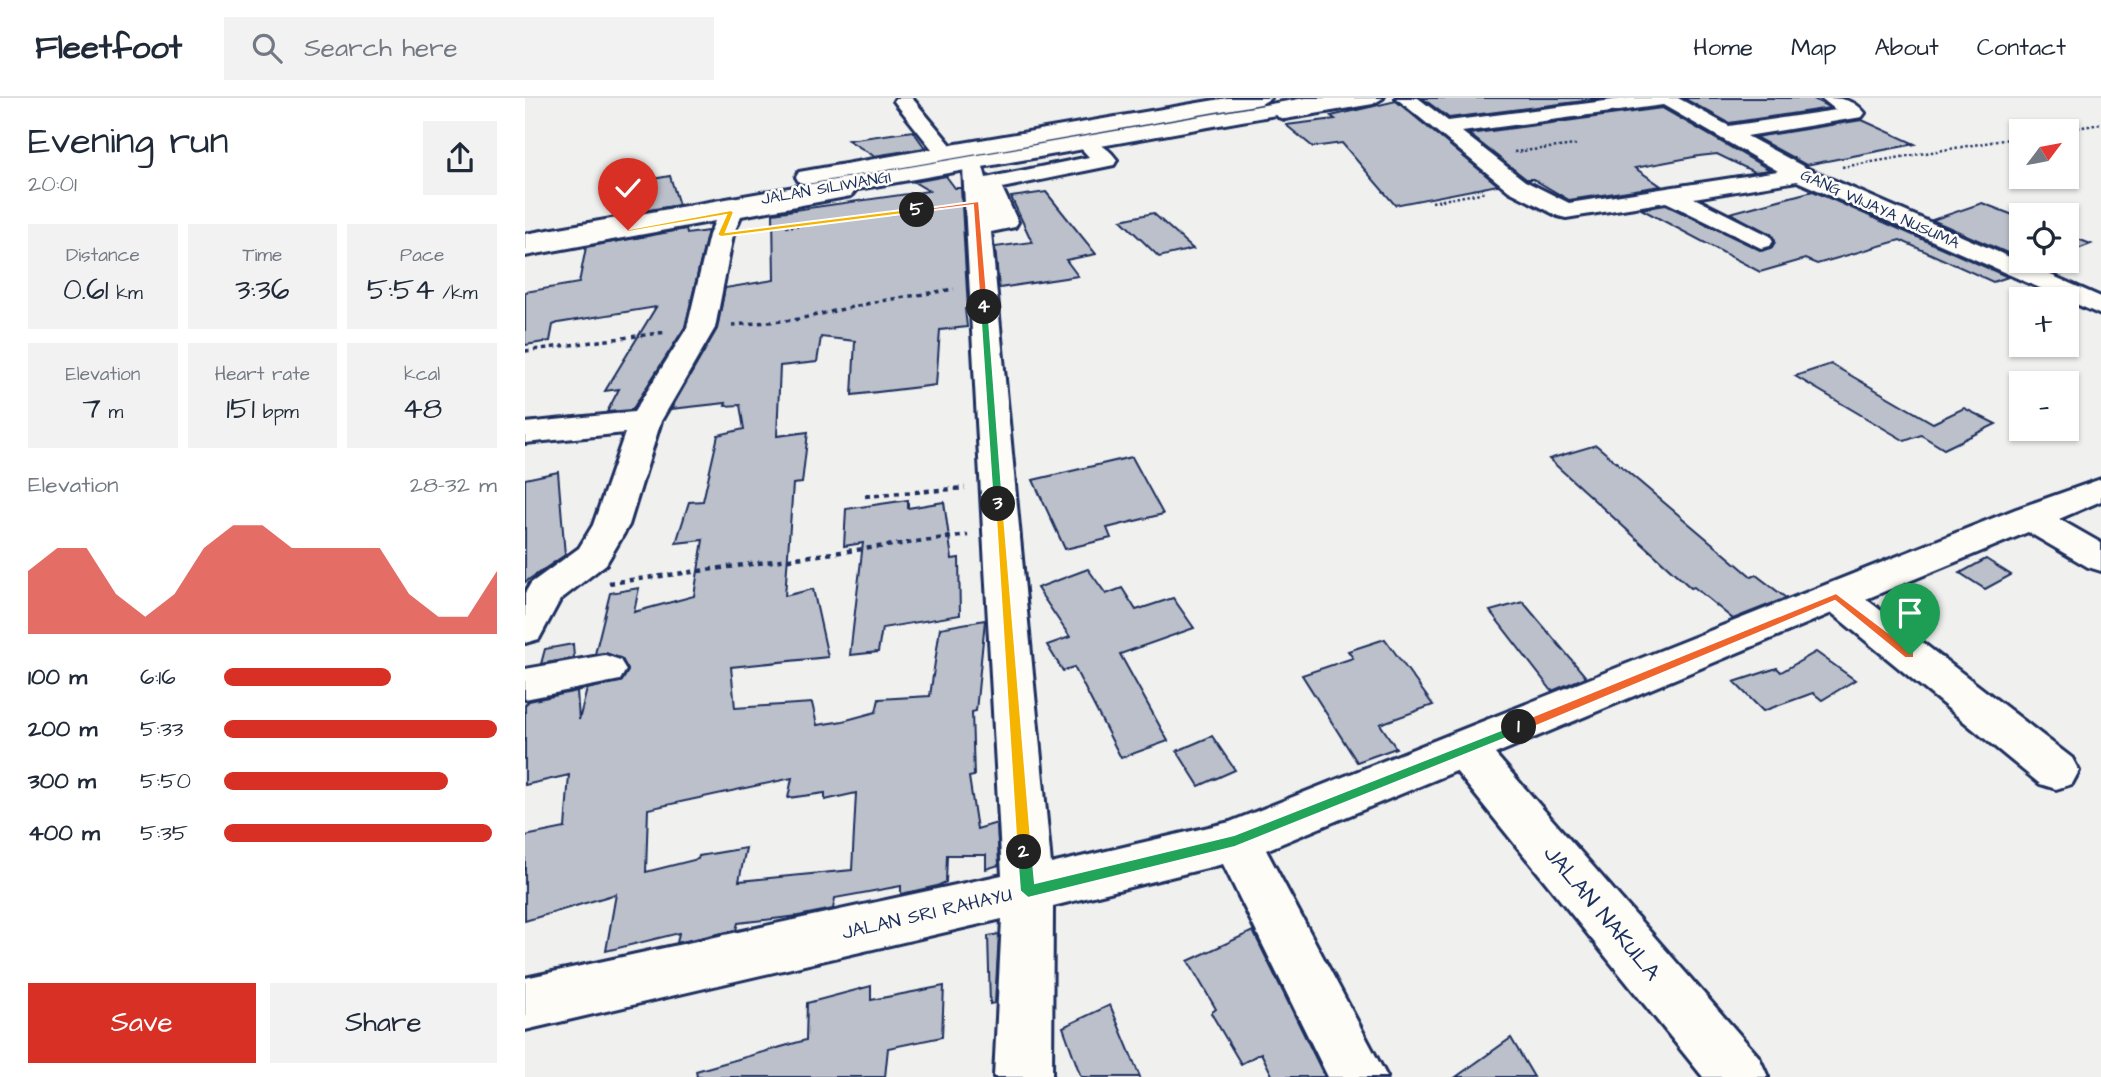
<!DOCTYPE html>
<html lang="en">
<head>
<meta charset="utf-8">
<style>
	:root { --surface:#fff; --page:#f2f2f3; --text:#1f2937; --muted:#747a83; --line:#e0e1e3; --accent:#d93025 }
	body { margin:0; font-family:"Architects Daughter",sans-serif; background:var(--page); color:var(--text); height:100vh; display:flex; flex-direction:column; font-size:26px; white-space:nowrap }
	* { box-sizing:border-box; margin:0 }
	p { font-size:23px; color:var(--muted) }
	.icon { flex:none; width:38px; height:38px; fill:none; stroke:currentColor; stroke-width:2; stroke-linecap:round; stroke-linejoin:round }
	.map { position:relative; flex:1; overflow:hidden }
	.details { display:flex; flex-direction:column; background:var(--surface); width:525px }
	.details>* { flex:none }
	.needle { width:46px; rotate:58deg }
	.fabs { position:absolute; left:1484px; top:21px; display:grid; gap:14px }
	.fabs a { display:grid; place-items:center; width:70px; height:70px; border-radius:0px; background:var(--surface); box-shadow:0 2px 5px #0004; font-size:35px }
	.pin { position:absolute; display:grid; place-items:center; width:60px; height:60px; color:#fff; margin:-72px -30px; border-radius:50% 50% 50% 0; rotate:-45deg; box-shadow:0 0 7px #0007 }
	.pin .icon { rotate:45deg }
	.km { position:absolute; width:35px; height:35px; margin:-18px; border-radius:50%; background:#222; color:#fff; font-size:19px; line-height:35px; text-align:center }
	.round { display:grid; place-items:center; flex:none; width:74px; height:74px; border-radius:0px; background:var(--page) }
	.overview { display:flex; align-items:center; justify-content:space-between; height:119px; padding:0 28px }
	h1 { font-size:38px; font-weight:600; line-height:52px }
	.metrics { display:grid; grid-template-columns:repeat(3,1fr); gap:10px; height:119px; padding:7px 28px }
	.metrics div { display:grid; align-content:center; border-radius:0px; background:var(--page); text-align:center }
	.metrics b { font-size:30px; font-weight:600 }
	.metrics small { font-size:19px; font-weight:400 }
	.metrics p { font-size:19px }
	.chart { height:196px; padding:14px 28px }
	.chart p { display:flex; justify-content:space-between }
	.chart svg { width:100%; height:126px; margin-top:7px; fill:var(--accent); opacity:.7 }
	.action { display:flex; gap:14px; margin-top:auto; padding:14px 28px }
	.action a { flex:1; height:80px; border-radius:0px; background:var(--accent); color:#fff; font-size:28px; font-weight:600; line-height:80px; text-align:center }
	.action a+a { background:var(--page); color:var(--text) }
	ul { padding:0 28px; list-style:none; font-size:23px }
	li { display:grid; grid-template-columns:112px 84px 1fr; align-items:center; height:52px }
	li i { height:18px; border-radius:9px; background:var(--accent) }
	header { display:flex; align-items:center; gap:42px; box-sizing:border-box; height:98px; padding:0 35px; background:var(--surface); border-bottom:2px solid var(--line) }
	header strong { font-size:33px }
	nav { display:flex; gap:38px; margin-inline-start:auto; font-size:24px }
	.search { width:490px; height:63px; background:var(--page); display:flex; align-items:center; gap:18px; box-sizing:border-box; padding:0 24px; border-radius:0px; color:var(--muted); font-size:26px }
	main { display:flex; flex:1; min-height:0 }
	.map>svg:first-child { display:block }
</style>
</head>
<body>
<header>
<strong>Fleetfoot</strong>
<div class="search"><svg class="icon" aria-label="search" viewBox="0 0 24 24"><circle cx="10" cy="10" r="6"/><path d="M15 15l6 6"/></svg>Search here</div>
<nav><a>Home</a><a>Map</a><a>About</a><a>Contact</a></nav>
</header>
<main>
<section class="details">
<div class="overview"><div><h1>Evening run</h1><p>20:01</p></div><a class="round"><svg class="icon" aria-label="share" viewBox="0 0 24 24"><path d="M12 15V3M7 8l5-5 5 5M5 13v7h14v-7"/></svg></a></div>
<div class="metrics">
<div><p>Distance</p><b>0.61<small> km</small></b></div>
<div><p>Time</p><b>3:36</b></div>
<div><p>Pace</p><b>5:54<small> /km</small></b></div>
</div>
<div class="metrics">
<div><p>Elevation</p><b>7<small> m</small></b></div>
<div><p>Heart rate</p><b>151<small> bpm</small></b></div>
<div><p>kcal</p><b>48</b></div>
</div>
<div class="chart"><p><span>Elevation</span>28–32 m</p>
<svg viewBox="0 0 160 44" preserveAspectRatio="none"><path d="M0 44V22L10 14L20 14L30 30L40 38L50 30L60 14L70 6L80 6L90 14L100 14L110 14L120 14L130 30L140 38L150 38L160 22V44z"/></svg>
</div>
<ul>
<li><b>100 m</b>6:16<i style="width:61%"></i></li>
<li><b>200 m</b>5:33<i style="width:100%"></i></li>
<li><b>300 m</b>5:50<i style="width:82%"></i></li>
<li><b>400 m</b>5:35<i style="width:98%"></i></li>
</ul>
<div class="action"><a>Save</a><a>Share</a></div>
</section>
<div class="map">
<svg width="1576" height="979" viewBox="0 0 1576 979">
	<rect width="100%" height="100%" fill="#f0f0ee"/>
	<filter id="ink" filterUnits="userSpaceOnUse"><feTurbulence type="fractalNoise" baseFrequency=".0143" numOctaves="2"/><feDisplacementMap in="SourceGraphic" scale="14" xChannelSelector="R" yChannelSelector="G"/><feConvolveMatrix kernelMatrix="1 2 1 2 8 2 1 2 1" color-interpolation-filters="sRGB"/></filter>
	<g filter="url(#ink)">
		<g fill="#bbc0ca" stroke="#1b2f5e" stroke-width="2" fill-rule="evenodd">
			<path d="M897,0H1083L924,20Z"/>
			<path d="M1158,0H1287L1305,10L1204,25Z"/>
			<path d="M871,3L973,87L870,107L817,45L788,49L761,27L810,21L806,18Z"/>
			<path d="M1137,10L1245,72L1229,74L1192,56L1174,58L1110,70L1136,88L1044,102L1008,81H1001L944,36Z"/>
			<path d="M1337,22L1390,46L1281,67L1230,39Z"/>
			<path d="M388,33L400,50L349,58L323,42Z"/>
			<path d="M145,78L154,107L118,113L111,84Z"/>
			<path d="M421,78L430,90H436L443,211H440L442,229L415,232L411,287L327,297L330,243L296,239L292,264L255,268L252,338L283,334L277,385L268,386L260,498L288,491L303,559L206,569L210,610L287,605L292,627L318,623L351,614L354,601L405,598L415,530L460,522L451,613L447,614L449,678L444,679L452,731L472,725L474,767L461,771V757H422L421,784L412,788L376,796V788L310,800L308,811L273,818L213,825L211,832L152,845L154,835L81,853L91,796L0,823V738L40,730L44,677L0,687V607L4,603L52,593L54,622L62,591L97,583L103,573L97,561L81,555L70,556L85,495L114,490L109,514L169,498L178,442L151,445L164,404L178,403L193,337L219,331L215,307L200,308L201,305L146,311L192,231L200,190L249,182L248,115L404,93L389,84ZM267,680L263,700L300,695V702L331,695L327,772L214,783L221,750L174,758L173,761L121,774L123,711Z"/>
			<path d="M1288,93L1483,179L1468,184L1375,142L1292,166L1280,161L1235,174L1116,111L1141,107L1237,153L1247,149L1250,144L1247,137L1205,115Z"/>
			<path d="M521,94L571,156L541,162L553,178L474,190L470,149L507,144L486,99Z"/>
			<path d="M1457,105L1496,120V161L1407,122Z"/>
			<path d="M628,115L668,151L634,159L596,122Z"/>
			<path d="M161,131L162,136L183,133L160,229L107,312L82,314L94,291L80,293L131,209L33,225L28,227L25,243L0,247V194L54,185L61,149Z"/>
			<path d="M1542,137L1566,146L1542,155Z"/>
			<path d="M1306,266L1408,325L1439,310L1471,326L1419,351L1396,337L1380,343L1270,278Z"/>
			<path d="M1071,347L1227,479L1231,477L1261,500L1208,521L1169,489L1166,490L1024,361Z"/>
			<path d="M607,359L638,416L582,430L586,440L540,451L508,382Z"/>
			<path d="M33,374L40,457L0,484V381Z"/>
			<path d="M383,402V410L419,404L427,461L434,460L435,517L357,530L353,554L325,557L338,445L319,448L321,411Z"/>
			<path d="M1461,461L1486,477L1460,491L1435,475Z"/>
			<path d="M563,471L581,496L597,490L611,512L648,500L669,530L595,556L643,643L596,660L549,569L538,573L522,547L545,539L512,490Z"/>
			<path d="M998,504L1061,579L1027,593L965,513Z"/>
			<path d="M860,541L908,607L855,626L871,650L832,664L777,577L828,560L823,553Z"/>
			<path d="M48,546L49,560L16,566L20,551Z"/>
			<path d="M1291,554L1330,582L1297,602L1288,595L1238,613L1209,584L1252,570L1256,574Z"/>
			<path d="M687,638L710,672L674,688L652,653Z"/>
			<path d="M728,833L800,979H748L736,955L716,966L686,915L691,911L663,863Z"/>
			<path d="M474,836L470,905L465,906L463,838Z"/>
			<path d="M346,888V902L419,888L417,939L363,950L360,979H172L171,973L281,942L282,905Z"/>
			<path d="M585,907L615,979H556L538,929Z"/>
			<path d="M986,940L1009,979H931Z"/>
		</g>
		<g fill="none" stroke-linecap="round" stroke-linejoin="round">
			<g stroke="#1b2f5e" stroke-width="6">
				<g id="minor">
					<path d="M371,0H387L426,47L702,0H746L736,6L282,86L274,84L271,79L274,74L407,51L372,7L369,3Z"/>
					<path d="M813,0H858L848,6L760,21L753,19L750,15L753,11L760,9Z"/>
					<path d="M871,0H893L923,23L1104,0H1153L1204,28L1311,12L1296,0C1314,0 1328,0 1340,15L1337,19L1222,38L1283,71L1576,199V217L1272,83L1169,100L1245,138L1248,143L1245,148L1236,150L1141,104L1041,120L1033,118L984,93ZM1138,7L1253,73L1044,105L1000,83L937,34Z"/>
					<path d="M566,43C576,45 586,53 592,62L589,67L477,90L493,124L490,129L466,134L526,766L705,724L1491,411L1576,381V403L1534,421L1576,445V473L1563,469L1503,434L1341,501L1547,660L1554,673L1547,686L1531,691L1515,686L1307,515L970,656L1234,959L1243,979H1178L931,673L741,752L862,979H803L698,766L528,808L527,979H469L477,821L0,932V880L477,777L438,70L441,65H457L461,80L564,59L555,49L558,44Z"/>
					<path d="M318,86L326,88L330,93L326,98L216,118L208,137L190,230L136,323L104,427L81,466L35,502L14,541L0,545V495L6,485L54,450L68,427L100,335L0,345V325L109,314L162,230L184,137L190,123L0,158V142Z"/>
					<path d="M80,557L95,562L101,572L95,582L0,601V571Z"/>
				</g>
			</g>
			<g stroke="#1b2f5e" stroke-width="6">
				<path id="highway" d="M780,0H823L813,6L0,150V136Z"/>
			</g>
			<g stroke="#1b2f5e" stroke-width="2.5" stroke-dasharray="2.5 2.5" stroke-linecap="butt">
				<path d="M1533,33L1576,26"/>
				<path d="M989,54L1051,47"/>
				<path d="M1317,69L1496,39"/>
				<path d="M907,104L961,94"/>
				<path d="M261,129L426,108"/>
			</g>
			<g stroke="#1b2f5e" stroke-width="3.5" stroke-dasharray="4.5 4.5" stroke-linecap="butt">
				<path d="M207,227L269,222L350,204L429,191"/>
				<path d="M0,253L142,234"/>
			</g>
			<g stroke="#1b2f5e" stroke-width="4.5" stroke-dasharray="5 5" stroke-linecap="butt">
				<path d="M340,398L440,390"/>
				<path d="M84,485L443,437"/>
			</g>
			<use href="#minor" fill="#fdfcf7" fill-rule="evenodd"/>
			<use href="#highway" fill="#fdfcf7" fill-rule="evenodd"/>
		</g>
	</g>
	<path fill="#f0652b" stroke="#fff" stroke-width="2" d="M1311,495L1389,554V560H1380L1310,503L999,633L994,634L987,629L989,626Z"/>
	<path fill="#22a559" stroke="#fff" stroke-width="2" d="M994,625L1000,629L999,633L710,749L503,800L495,793L492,754L499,748L507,754L510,785L709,737Z"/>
	<path fill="#f5b400" stroke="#fff" stroke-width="2" d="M470,403L478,406L507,754L499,759L492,754Z"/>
	<path fill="#22a559" stroke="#fff" stroke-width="2" d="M459,207L463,209L478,406L473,409L468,406L455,209Z"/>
	<path fill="#f0652b" stroke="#fff" stroke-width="2" d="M454,103L463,209L459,212L455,209L448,107L392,114L388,112Z"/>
	<path fill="#f5b400" stroke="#fff" stroke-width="2" d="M392,110L394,114L196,139L192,137L201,117L103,134L99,132L206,112L209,114L201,134Z"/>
	<g text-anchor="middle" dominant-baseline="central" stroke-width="5" stroke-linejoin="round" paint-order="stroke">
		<g font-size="16" fill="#1b2f5e" stroke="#fdfcf7">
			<text transform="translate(301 90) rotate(-10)">JALAN SILIWANGI</text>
			<text transform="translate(1355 111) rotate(24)">GANG WIJAYA NUSUMA</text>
		</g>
		<g font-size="19" fill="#1b2f5e" stroke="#fdfcf7">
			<text transform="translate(402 816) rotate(-13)">JALAN SRI RAHAYU</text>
		</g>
		<g font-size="23" fill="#1b2f5e" stroke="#fdfcf7">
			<text transform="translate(1077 815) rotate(50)">JALAN NAKULA</text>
		</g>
	</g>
</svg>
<div class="fabs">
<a><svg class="needle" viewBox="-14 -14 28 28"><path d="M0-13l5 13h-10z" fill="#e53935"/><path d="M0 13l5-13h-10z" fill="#747a83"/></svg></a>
<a><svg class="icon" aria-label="locate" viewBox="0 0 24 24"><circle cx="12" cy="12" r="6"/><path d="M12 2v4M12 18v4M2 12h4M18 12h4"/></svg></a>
<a>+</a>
<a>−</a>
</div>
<div class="pin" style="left:1385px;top:557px;background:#1e9e55"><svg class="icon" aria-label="arrive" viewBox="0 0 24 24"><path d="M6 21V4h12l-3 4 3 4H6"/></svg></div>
<div class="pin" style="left:103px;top:132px;background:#d93025"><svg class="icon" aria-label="check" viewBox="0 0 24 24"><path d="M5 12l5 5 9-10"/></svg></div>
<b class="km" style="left:994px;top:629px">1</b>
<b class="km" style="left:499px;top:754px">2</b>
<b class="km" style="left:473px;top:406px">3</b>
<b class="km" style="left:459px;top:209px">4</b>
<b class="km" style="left:392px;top:112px">5</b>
</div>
</main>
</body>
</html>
